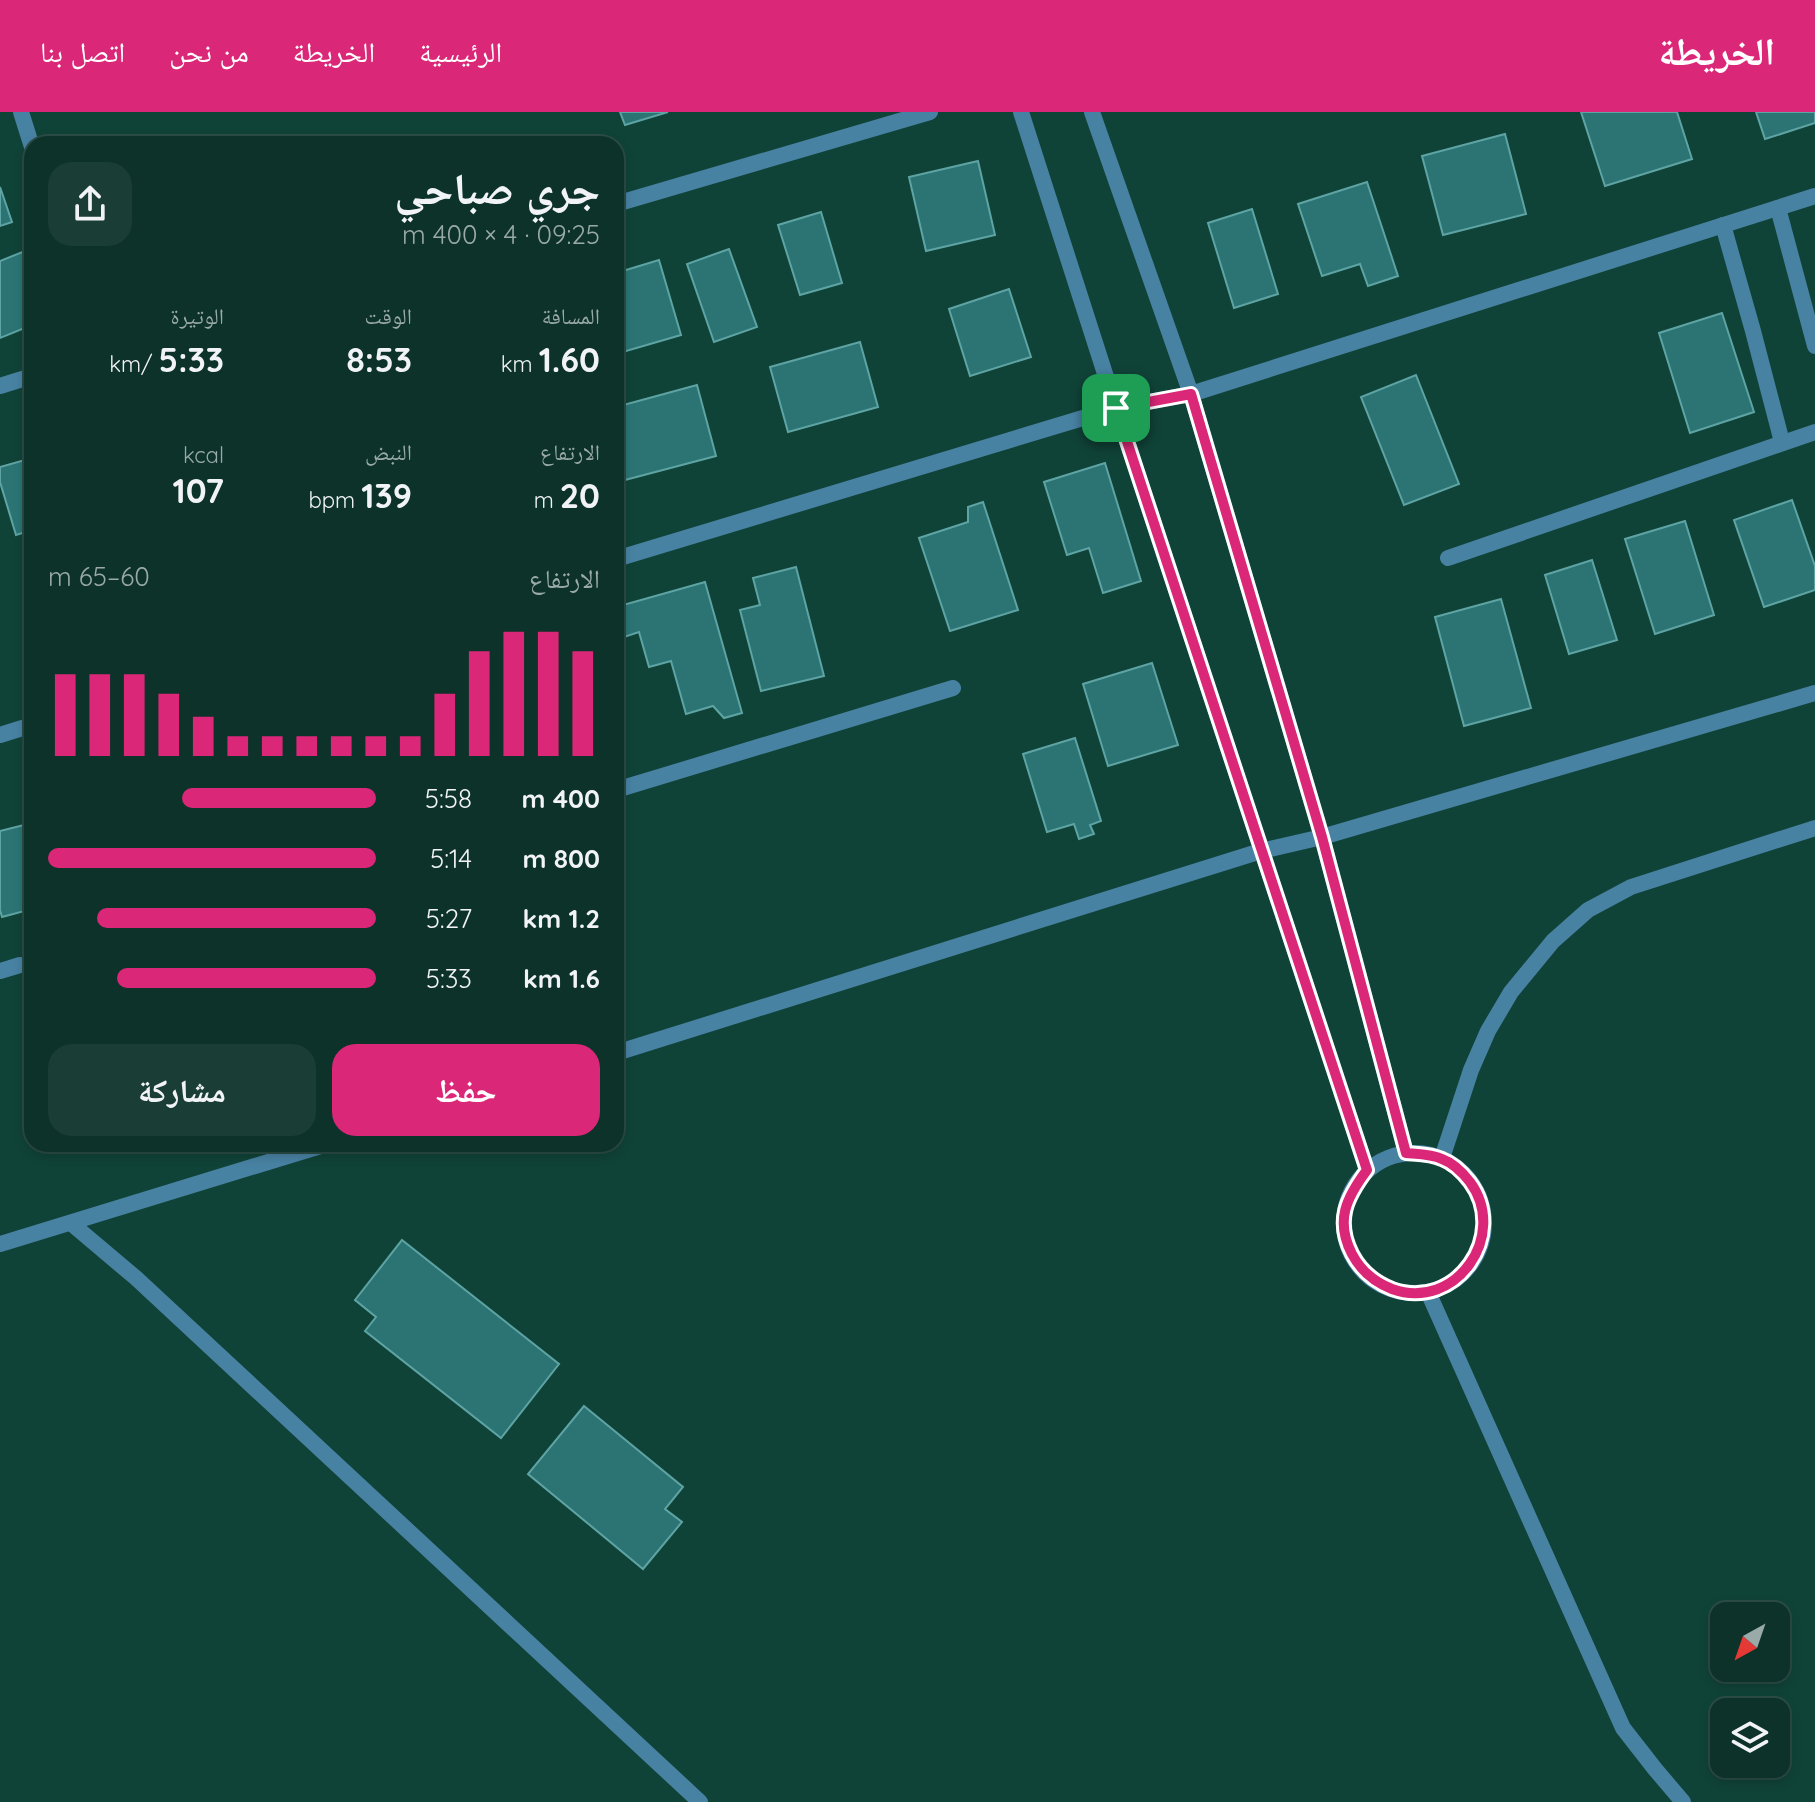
<!DOCTYPE html>
<html lang="ar">
<head>
<meta charset="utf-8">
<style>
	:root { --surface:#0c322a; --page:#1a3e36; --text:#f1f3f6; --muted:#9aaaa8; --line:#2c4d47; --accent:#db2777 }
	body { margin:0; font-family:Quicksand,"Noto Naskh Arabic",sans-serif; background:var(--page); color:var(--text); direction:rtl; height:100vh; display:flex; flex-direction:column; font-size:30px; white-space:nowrap }
	* { box-sizing:border-box; margin:0 }
	p { font-size:26px; color:var(--muted) }
	.icon { flex:none; width:44px; height:44px; fill:none; stroke:currentColor; stroke-width:2; stroke-linecap:round; stroke-linejoin:round }
	.map { position:relative; flex:1; overflow:hidden; direction:ltr }
	.panel { position:absolute; left:24px; top:24px; width:600px; height:1016px; display:flex; flex-direction:column; background:var(--surface); border-radius:24px; box-shadow:0 4px 12px #0003,0 0 0 2px var(--line); direction:rtl }
	.panel>* { flex:none }
	.needle { width:52px; rotate:220deg }
	.controls { position:absolute; left:1710px; top:1490px; display:grid; gap:16px }
	.controls a { display:grid; place-items:center; width:80px; height:80px; border-radius:16px; background:var(--surface); box-shadow:0 4px 12px #0003,0 0 0 2px var(--line); font-size:40px }
	.pin { position:absolute; display:grid; place-items:center; width:68px; height:68px; color:#fff; margin:-34px; border-radius:16px; box-shadow:0 4px 12px #0006 }
	.round { display:grid; place-items:center; flex:none; width:84px; height:84px; border-radius:24px; background:var(--page) }
	.headline { display:flex; align-items:center; justify-content:space-between; height:136px; padding:0 24px }
	h1 { font-size:44px; font-weight:700; line-height:60px }
	.metrics { display:grid; grid-template-columns:repeat(3,1fr); gap:12px; height:136px; padding:8px 24px }
	.metrics div { display:grid; align-content:center }
	.metrics b { font-size:34px; font-weight:700 }
	.metrics small { font-size:22px; font-weight:400 }
	.metrics p { font-size:22px }
	.chart { height:224px; padding:16px 24px }
	.chart p { display:flex; justify-content:space-between }
	.chart svg { width:100%; height:144px; margin-top:8px; stroke:var(--accent); stroke-width:6 }
	.primary-button { display:flex; gap:16px; margin-top:auto; padding:16px 24px }
	.primary-button a { flex:1; height:92px; border-radius:24px; background:var(--accent); color:#fff; font-size:32px; font-weight:700; line-height:92px; text-align:center }
	.primary-button a+a { background:var(--page); color:var(--text) }
	ul { padding:0 24px; list-style:none; font-size:26px }
	li { display:grid; grid-template-columns:128px 96px 1fr; align-items:center; height:60px }
	li i { height:20px; border-radius:10px; background:var(--accent) }
	header { display:flex; align-items:center; gap:48px; box-sizing:border-box; height:112px; padding:0 40px; background:var(--accent); color:#fff }
	header strong { font-size:38px }
	nav { display:flex; gap:44px; margin-inline-start:auto; font-size:28px }
	.map>svg:first-child { display:block }
</style>
</head>
<body>
<header>
<strong>الخريطة</strong>
<nav><a>الرئيسية</a><a>الخريطة</a><a>من نحن</a><a>اتصل بنا</a></nav>
</header>
<div class="map">
<svg width="1815" height="1690" viewBox="0 0 1815 1690">
	<rect width="100%" height="100%" fill="#104338"/>
	<g fill="#2c7474" stroke="#5ea4a4" stroke-width="2">
		<path d="M620,0H668L625,13Z"/>
		<path d="M1581,0H1677L1692,47L1605,74Z"/>
		<path d="M1756,0H1815V11L1765,27Z"/>
		<path d="M1505,22L1526,102L1443,123L1422,44Z"/>
		<path d="M978,49L995,123L926,139L909,65Z"/>
		<path d="M1367,70L1398,164L1368,174L1360,152L1322,164L1298,92Z"/>
		<path d="M0,75L12,110L0,114Z"/>
		<path d="M1252,97L1278,182L1234,196L1208,111Z"/>
		<path d="M821,100L842,171L800,183L778,113Z"/>
		<path d="M30,137L32,142V213L0,226V149Z"/>
		<path d="M729,137L757,215L714,230L687,152Z"/>
		<path d="M659,148L681,223L616,242V161Z"/>
		<path d="M1009,177L1031,245L970,264L949,197Z"/>
		<path d="M1722,201L1754,300L1690,321L1659,221Z"/>
		<path d="M860,230L878,295L788,320L770,255Z"/>
		<path d="M1416,263L1459,372L1404,393L1361,285Z"/>
		<path d="M697,273L716,344L625,368L616,334V295Z"/>
		<path d="M32,346V418L16,423L0,370V355Z"/>
		<path d="M1105,351L1141,469L1103,481L1089,436L1067,443L1044,370Z"/>
		<path d="M1792,388L1815,454V478L1764,495L1734,408Z"/>
		<path d="M983,390L1018,498L950,519L919,426L968,410V395Z"/>
		<path d="M1685,409L1714,503L1655,522L1625,427Z"/>
		<path d="M1592,448L1617,528L1569,542L1545,463Z"/>
		<path d="M796,455L824,564L761,579L740,498L760,493L753,466Z"/>
		<path d="M705,470L742,601L724,606L713,594L686,602L671,549L649,555L639,520L621,526L616,508V495Z"/>
		<path d="M1501,487L1531,596L1464,614L1435,505Z"/>
		<path d="M1152,551L1178,633L1108,654L1083,572Z"/>
		<path d="M1075,626L1101,709L1090,713L1094,722L1079,727L1074,712L1047,720L1023,642Z"/>
		<path d="M24,713L32,741V797L2,805L0,798V719Z"/>
		<path d="M402,1128L559,1252L501,1326L365,1219L376,1205L355,1188Z"/>
		<path d="M584,1294L683,1375L665,1397L682,1410L643,1457L528,1362Z"/>
	</g>
	<g fill="none" stroke-linecap="round" stroke-linejoin="round">
		<g stroke="#4882a3" stroke-width="16">
			<path d="M21,0L32,35"/>
			<path d="M1021,0L1116,296L1367,1058"/>
			<path d="M1092,0L1191,282L1322,725L1406,1041"/>
			<path d="M616,92L930,0"/>
			<path d="M1778,96L1815,234"/>
			<path d="M1723,113L1753,219L1782,330"/>
			<path d="M0,274L32,264"/>
			<path d="M1448,446L1815,320"/>
			<path d="M616,447L1116,296L1191,282L1815,84"/>
			<path d="M0,623L32,613"/>
			<path d="M616,678L953,576"/>
			<path d="M0,859L20,853"/>
			<path d="M616,941L1261,739L1322,725L1815,581"/>
			<circle cx="1414" cy="1111" r="70"/>
			<path d="M1442,1046L1471,958L1488,919L1511,880L1553,829L1588,798L1631,775L1815,716"/>
			<path d="M72,1112L136,1166L700,1690"/>
			<path d="M0,1132L327,1032"/>
			<path d="M1428,1180L1623,1616L1655,1657L1683,1690"/>
		</g>
	</g>
	<g fill="none" stroke-linecap="round" stroke-linejoin="round">
		<g stroke="#fff" stroke-width="16">
			<path id="route" d="M1191,282L1322,725L1406,1041C1418,1042 1432,1042 1442,1047C1453,1051 1463,1061 1470,1070C1509,1123 1456,1200 1392,1177C1374,1170 1361,1159 1352,1142C1335,1109 1346,1086 1367,1058L1116,296Z"/>
		</g>
		<use href="#route" stroke="#db2777" stroke-width="10"/>
	</g>
</svg>
<div class="controls">
<a><svg class="needle" viewBox="-14 -14 28 28"><path d="M0-13l5 13h-10z" fill="#e53935"/><path d="M0 13l5-13h-10z" fill="#9aaaa8"/></svg></a>
<a><svg class="icon" aria-label="layers" viewBox="0 0 24 24"><path d="M12 4l9 5-9 5-9-5zM3 14l9 5 9-5"/></svg></a>
</div>
<div class="pin" style="left:1116px;top:296px;background:#1e9e55"><svg class="icon" aria-label="arrive" viewBox="0 0 24 24"><path d="M6 21V4h12l-3 4 3 4H6"/></svg></div>
<section class="panel">
<div class="headline"><div><h1>جري صباحي</h1><p>09:25 · 4 × 400 m</p></div><a class="round"><svg class="icon" aria-label="share" viewBox="0 0 24 24"><path d="M12 15V3M7 8l5-5 5 5M5 13v7h14v-7"/></svg></a></div>
<div class="metrics">
<div><p>المسافة</p><b>1.60<small> km</small></b></div>
<div><p>الوقت</p><b>8:53</b></div>
<div><p>الوتيرة</p><b>5:33<small> /km</small></b></div>
</div>
<div class="metrics">
<div><p>الارتفاع</p><b>20<small> m</small></b></div>
<div><p>النبض</p><b>139<small> bpm</small></b></div>
<div><p>kcal</p><b>107</b></div>
</div>
<div class="chart"><p><span>الارتفاع</span>60–65 m</p>
<svg viewBox="0 0 160 44" preserveAspectRatio="none"><path d="M5 44V19M15 44V19M25 44V19M35 44V25M45 44V32M55 44V38M65 44V38M75 44V38M85 44V38M95 44V38M105 44V38M115 44V25M125 44V12M135 44V6M145 44V6M155 44V12"/></svg>
</div>
<ul>
<li><b>400 m</b>5:58<i style="width:59%"></i></li>
<li><b>800 m</b>5:14<i style="width:100%"></i></li>
<li><b>1.2 km</b>5:27<i style="width:85%"></i></li>
<li><b>1.6 km</b>5:33<i style="width:79%"></i></li>
</ul>
<div class="primary-button"><a>حفظ</a><a>مشاركة</a></div>
</section>
</div>
</body>
</html>
